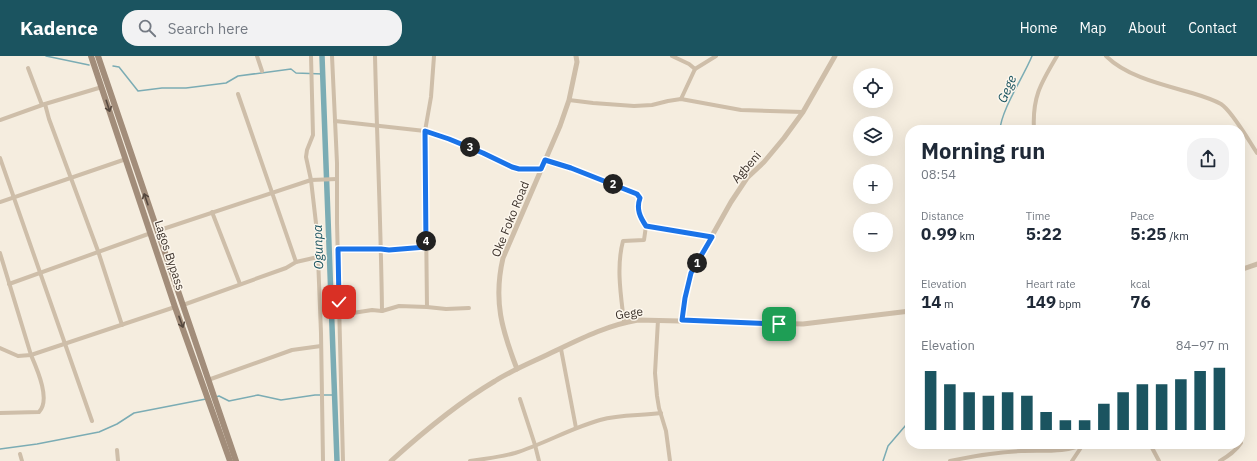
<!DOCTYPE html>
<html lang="en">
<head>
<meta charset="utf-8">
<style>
	:root { --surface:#fff; --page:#f2f2f3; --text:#1f2937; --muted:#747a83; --accent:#1b5460 }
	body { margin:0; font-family:"IBM Plex Sans",sans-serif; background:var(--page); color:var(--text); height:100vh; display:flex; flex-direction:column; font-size:15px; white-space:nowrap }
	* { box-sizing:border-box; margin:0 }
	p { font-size:13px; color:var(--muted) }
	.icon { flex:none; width:22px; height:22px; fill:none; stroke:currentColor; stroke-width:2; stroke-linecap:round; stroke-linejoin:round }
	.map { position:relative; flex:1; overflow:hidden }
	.drawer { position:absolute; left:905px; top:69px; width:340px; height:324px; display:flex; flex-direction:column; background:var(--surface); border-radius:16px; box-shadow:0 4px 16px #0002 }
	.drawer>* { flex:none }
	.fabs { position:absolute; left:853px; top:12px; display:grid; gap:8px }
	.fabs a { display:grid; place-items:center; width:40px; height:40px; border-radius:50%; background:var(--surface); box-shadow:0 4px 16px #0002; font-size:20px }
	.pin { position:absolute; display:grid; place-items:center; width:34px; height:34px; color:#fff; margin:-17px; border-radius:8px; box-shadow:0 2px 6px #0006 }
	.km { position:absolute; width:20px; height:20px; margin:-10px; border-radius:50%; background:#222; color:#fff; font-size:11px; line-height:20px; text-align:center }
	.round { display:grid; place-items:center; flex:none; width:42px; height:42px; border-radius:16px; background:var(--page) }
	.headline { display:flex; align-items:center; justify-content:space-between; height:68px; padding:0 16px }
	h1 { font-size:22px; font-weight:700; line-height:30px }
	.metrics { display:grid; grid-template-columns:repeat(3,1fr); gap:6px; height:68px; padding:4px 16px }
	.metrics div { display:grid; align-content:center }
	.metrics b { font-size:17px; font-weight:700 }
	.metrics small { font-size:11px; font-weight:400 }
	.metrics p { font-size:11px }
	.chart { height:112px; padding:8px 16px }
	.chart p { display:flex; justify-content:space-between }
	.chart svg { width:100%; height:72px; margin-top:4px; stroke:var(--accent); stroke-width:6 }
	header { display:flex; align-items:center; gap:24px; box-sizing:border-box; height:56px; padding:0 20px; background:var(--accent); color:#fff }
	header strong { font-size:19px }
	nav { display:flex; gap:22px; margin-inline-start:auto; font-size:14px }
	.search { width:280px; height:36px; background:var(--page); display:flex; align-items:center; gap:10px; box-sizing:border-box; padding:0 14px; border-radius:16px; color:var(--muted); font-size:15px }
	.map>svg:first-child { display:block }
</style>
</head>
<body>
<header>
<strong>Kadence</strong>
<div class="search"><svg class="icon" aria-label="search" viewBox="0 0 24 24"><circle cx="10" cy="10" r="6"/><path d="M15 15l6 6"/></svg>Search here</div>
<nav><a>Home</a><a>Map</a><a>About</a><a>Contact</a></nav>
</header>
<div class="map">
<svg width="1257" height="405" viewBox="0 0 1257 405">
	<rect width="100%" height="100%" fill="#f5eddf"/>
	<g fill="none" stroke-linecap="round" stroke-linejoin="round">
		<g stroke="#7bacb4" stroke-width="1.5">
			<path d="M46,0L89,9"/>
			<path d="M113,10L119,11L138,35L162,32H186L226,27L238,20L291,13L296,17L323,18"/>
			<path d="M1000,74C1001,54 1024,20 1032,0"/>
			<path d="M216,341L219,340L229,345L258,339L281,344L315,339H335"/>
			<path d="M0,393L37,388L99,376L117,368L134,357L206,343"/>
			<path d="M883,405L888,390L906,369L910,360"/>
		</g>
		<path stroke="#7bacb4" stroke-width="5.5" d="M322,0L337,405"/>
		<g stroke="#cebea9" stroke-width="4">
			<path d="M257,0L262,15"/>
			<path d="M311,0L313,79L307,94L306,101L311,124L317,176L321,277L323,405"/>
			<path d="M332,0L337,107V167L343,405"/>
			<path d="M375,0C377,85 381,170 382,255"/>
			<path d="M672,0L689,8L695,13"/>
			<path d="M1106,0C1127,21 1164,29 1192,37C1202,40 1212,43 1221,48C1232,55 1249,85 1257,97"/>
			<path d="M28,12L42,49"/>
			<path d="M681,43L695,13L716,0"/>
			<path d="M569,44L593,47L634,50L652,49L668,45L681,43L741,54L803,56"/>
			<path d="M45,48L49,63L98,195L122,269"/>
			<path d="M0,64L45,48L102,31"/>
			<path d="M335,65L425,75L483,97L511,111L519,113L532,112L541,113"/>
			<path d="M1034,74C1032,41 1041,27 1057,0"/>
			<path d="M0,102L92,365"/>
			<path d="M545,104C561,109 632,131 640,141C636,153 640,161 646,170L644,184L623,185C616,211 621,240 624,266"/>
			<path d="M0,146L126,103"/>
			<path d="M212,156L240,228"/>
			<path d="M646,170L712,181"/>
			<path d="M157,175L311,124L337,123"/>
			<path d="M338,193H381L389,194L426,191"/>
			<path d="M0,197L31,299C37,313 51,344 39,356L0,357"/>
			<path d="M296,206L318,201"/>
			<path d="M9,228L151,177"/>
			<path d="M183,249L286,212L296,206L238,38"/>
			<path d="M427,251L425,75L431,41L434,0"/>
			<path d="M340,259L372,254L382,255L399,250L427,251L446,253L469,252"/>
			<path d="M658,264L655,317L657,340L659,352L666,375L670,405"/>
			<path d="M0,292L18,300L31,299L175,251"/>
			<path d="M561,293L576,372"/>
			<path d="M208,324L292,294L321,290"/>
			<path d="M520,343L535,389L539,405"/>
			<path d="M1150,388L1159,405"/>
			<path d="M117,394L118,405"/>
			<path d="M20,398L22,405"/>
			<path d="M470,405C485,403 500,401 515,397C544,388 571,372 600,364C621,358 640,360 661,357"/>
			<path d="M950,405C973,400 997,396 1021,395C1041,394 1066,397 1085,388"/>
			<path d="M1072,405L1082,390"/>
			<path d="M1220,405C1228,400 1236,395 1241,387L1240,384"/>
		</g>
		<g stroke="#cebea9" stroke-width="5">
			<path d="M1240,214L1257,208"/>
			<path d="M682,265L685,242L691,217L731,146L747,122L764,106L784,82L803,56L835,0"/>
			<path d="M517,313C502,274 493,245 503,202L560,70L569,44L577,6L576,0"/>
			<path d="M391,405C423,376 458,347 495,325C514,313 535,305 555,295C582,282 608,269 638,264L803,268L910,255"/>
		</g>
		<g stroke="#a28d7a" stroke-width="6">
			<path d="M91,0L175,251L230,405"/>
			<path d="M98,0L236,405"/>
		</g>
	</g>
	<defs><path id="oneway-shaft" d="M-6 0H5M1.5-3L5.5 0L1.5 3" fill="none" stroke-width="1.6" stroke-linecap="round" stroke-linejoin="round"/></defs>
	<g stroke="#55483e">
		<use href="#oneway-shaft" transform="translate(108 50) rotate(72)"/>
		<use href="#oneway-shaft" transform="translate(146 143) rotate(-109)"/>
		<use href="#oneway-shaft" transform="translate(181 266) rotate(70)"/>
	</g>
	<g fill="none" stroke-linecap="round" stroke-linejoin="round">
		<g stroke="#fff" stroke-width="8">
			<path id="route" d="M339,246L338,193H381L389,194L426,191L425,75L449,83L483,97L512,111L519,113H541L545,104L571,112L637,138L640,142C636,153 640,161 646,170L712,181L691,217L685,242L682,264L779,268"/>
		</g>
		<use href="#route" stroke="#1a73e8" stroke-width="5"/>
	</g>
	<g text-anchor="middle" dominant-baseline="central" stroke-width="3" stroke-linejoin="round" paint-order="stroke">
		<g font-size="12" fill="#3b312a" stroke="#fcf6ec">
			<text transform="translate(746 111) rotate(-49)">Agbeni</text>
			<text transform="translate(510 163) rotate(-68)">Oke Foko Road</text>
			<text transform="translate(170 199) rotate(72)">Lagos Bypass</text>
			<text transform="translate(629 257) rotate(-9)">Gege</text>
		</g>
		<g font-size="13" font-style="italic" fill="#1b5460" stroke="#fcf6ec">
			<text transform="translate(1007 33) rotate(-67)">Gege</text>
			<text transform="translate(318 191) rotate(-92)">Ogunpa</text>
		</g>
	</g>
</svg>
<div class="fabs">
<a><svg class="icon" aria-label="locate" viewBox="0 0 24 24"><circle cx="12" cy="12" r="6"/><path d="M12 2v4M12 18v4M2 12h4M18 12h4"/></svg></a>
<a><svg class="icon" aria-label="layers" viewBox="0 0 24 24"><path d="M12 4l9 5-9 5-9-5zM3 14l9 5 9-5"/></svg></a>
<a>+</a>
<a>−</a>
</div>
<div class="pin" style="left:779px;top:268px;background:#1e9e55"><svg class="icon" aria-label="arrive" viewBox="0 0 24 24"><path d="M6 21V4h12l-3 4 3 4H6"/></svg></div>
<div class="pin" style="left:339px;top:246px;background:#d93025"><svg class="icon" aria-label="check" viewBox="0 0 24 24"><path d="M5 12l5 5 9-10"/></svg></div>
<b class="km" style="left:697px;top:207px">1</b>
<b class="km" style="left:613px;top:128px">2</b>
<b class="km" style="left:470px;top:91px">3</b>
<b class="km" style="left:426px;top:185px">4</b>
<section class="drawer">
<div class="headline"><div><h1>Morning run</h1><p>08:54</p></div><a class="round"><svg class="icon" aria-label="share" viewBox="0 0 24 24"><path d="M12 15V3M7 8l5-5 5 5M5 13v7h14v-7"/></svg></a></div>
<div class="metrics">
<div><p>Distance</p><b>0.99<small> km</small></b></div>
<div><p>Time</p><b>5:22</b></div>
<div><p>Pace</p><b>5:25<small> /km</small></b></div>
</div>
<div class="metrics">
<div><p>Elevation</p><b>14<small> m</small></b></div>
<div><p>Heart rate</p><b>149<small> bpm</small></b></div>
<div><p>kcal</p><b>76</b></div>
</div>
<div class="chart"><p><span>Elevation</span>84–97 m</p>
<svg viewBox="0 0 160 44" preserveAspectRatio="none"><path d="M5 44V8M15 44V16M25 44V21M35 44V23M45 44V21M55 44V23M65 44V33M75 44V38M85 44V38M95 44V28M105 44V21M115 44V16M125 44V16M135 44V13M145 44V8M155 44V6"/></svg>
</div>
</section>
</div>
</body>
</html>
